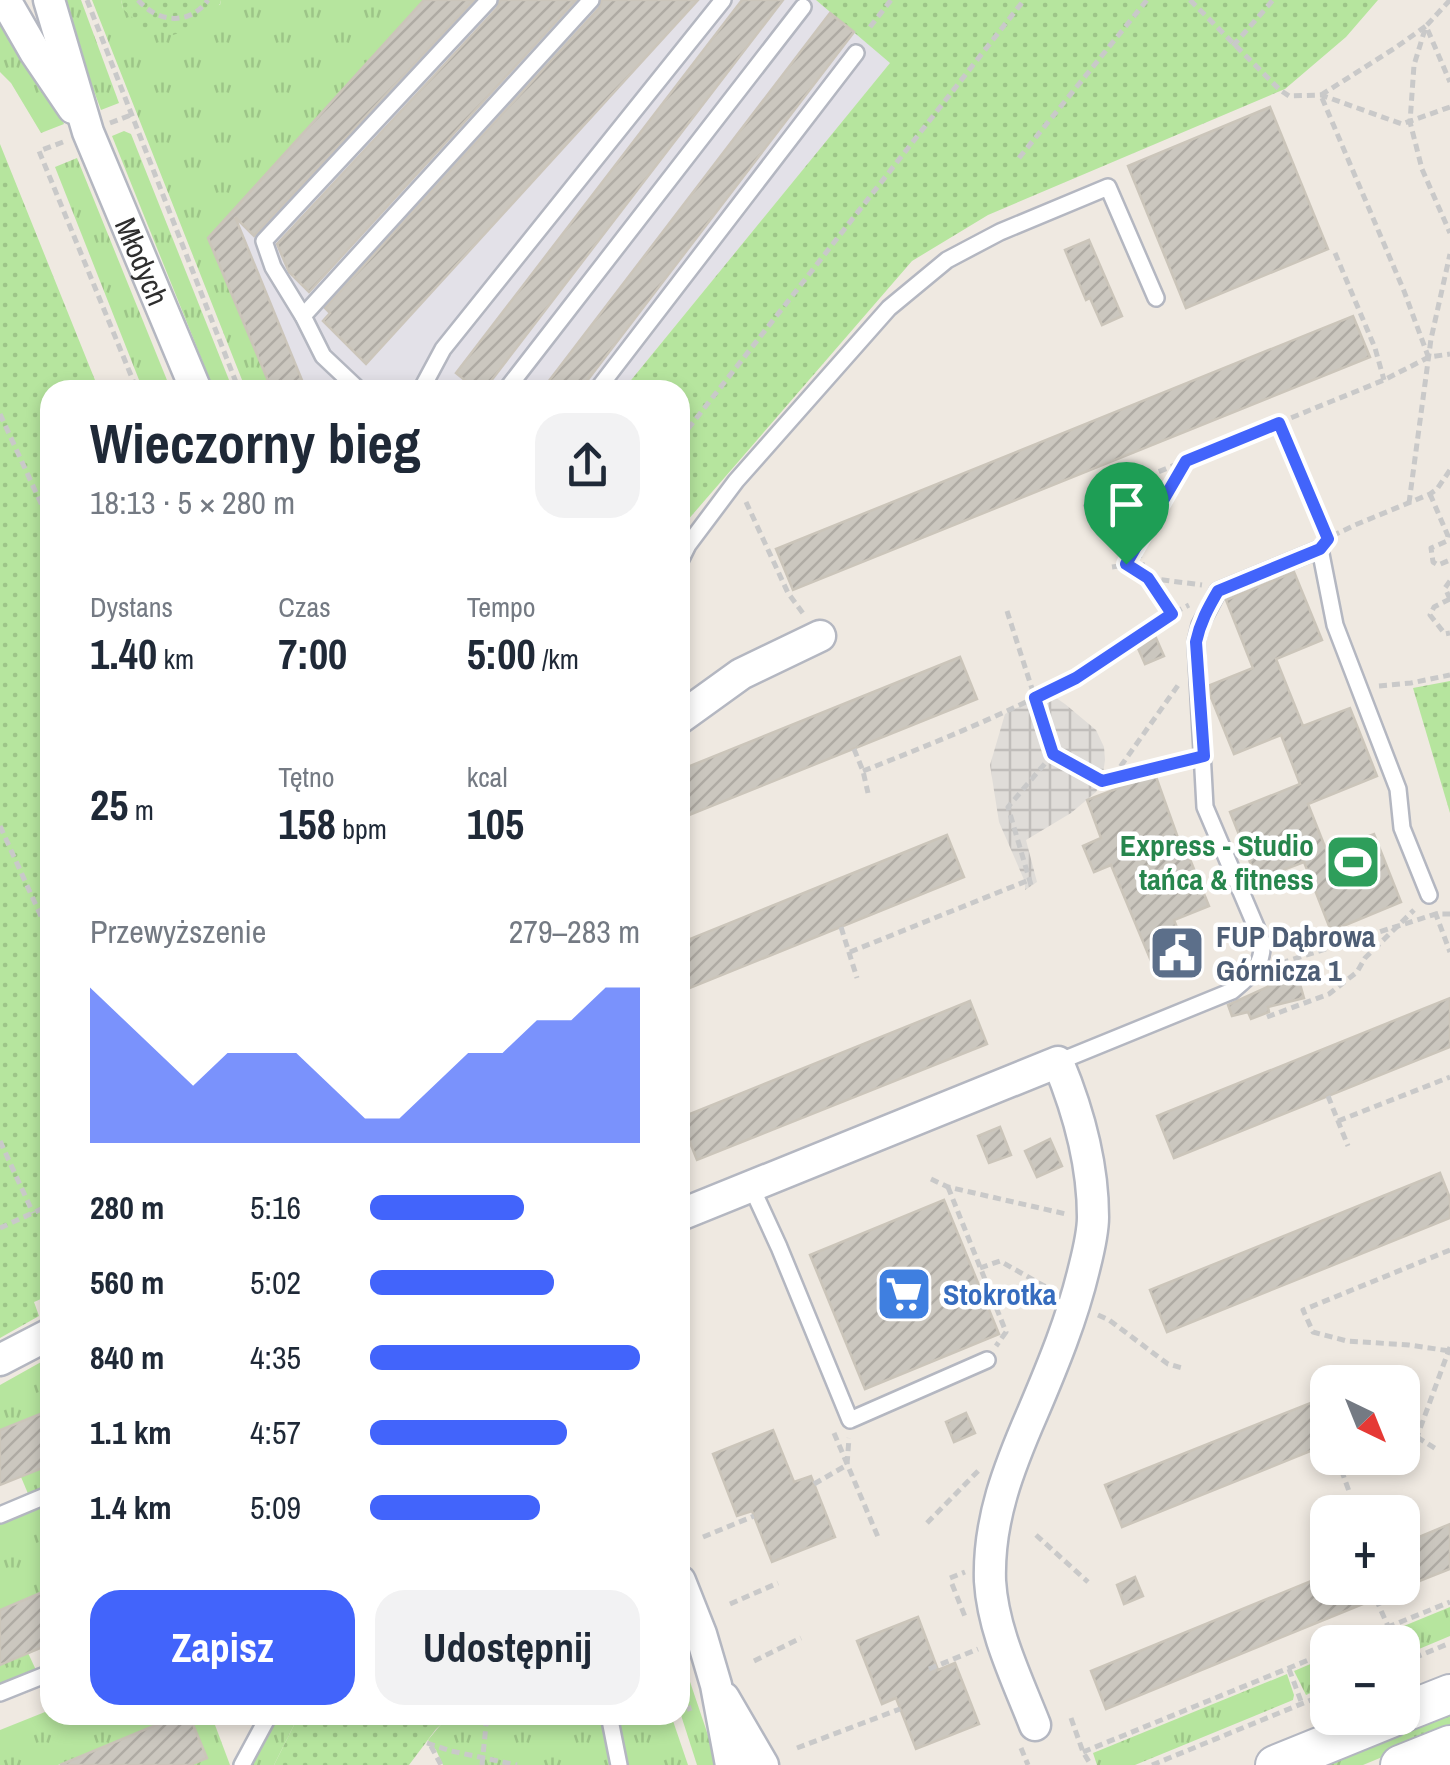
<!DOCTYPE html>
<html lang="pl">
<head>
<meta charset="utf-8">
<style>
	:root { --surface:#fff; --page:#f2f2f3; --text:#1f2937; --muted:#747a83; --accent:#4264fb }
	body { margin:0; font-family:"Archivo Narrow",sans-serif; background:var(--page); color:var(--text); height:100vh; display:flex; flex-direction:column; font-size:38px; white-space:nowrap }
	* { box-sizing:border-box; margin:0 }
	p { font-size:32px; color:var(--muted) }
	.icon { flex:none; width:55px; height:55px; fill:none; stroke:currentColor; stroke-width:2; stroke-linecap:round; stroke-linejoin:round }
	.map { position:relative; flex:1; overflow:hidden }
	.sheet { position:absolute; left:40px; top:380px; width:650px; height:1345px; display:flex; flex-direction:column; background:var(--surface); border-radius:30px; box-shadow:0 5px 15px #0003 }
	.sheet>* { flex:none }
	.needle { width:65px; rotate:137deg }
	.controls { position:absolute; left:1310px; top:1365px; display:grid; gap:20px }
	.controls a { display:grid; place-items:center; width:110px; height:110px; border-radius:20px; background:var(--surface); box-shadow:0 5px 15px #0003; font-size:50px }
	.pin { position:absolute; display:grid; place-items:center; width:85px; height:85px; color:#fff; margin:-102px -42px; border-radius:50% 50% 50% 0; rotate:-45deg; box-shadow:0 0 10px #0007 }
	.pin .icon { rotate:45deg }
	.round { display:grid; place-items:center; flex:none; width:105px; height:105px; border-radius:30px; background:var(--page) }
	.headline { display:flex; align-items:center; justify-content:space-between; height:170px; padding:0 50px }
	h1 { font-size:55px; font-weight:700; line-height:75px }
	.metrics { display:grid; grid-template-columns:repeat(3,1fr); gap:15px; height:170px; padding:10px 50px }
	.metrics div { display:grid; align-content:center }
	.metrics b { font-size:42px; font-weight:700 }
	.metrics small { font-size:28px; font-weight:400 }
	.metrics p { font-size:28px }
	.chart { height:280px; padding:20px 50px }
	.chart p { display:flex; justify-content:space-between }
	.chart svg { width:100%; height:180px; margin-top:10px; fill:var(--accent); opacity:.7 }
	.action { display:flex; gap:20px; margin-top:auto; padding:20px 50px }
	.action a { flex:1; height:115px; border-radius:30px; background:var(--accent); color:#fff; font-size:40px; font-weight:700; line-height:115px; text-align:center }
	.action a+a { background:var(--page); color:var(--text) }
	ul { padding:0 50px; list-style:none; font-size:32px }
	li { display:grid; grid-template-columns:160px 120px 1fr; align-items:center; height:75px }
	li i { height:25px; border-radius:12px; background:var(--accent) }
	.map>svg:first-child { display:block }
</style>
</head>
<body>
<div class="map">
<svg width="1450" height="1765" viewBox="0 0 1450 1765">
	<defs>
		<pattern id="grass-tufts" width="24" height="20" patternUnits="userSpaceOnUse" patternTransform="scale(2.5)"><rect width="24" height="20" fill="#b6e59e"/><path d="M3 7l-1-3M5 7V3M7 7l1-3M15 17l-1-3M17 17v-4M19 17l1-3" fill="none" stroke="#9dc588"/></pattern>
		<pattern id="park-dots" width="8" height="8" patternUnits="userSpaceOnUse" patternTransform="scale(2.5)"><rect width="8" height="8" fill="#b6e59e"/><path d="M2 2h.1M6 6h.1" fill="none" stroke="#9dc588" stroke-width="1.8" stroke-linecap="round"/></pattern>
		<pattern id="plaza-grid" width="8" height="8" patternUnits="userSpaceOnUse" patternTransform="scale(2.5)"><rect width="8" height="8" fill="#dfdcd8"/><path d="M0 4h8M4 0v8" fill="none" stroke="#c0bdba"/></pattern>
		<pattern id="building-hatch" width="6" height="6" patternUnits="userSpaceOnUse" patternTransform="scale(2.5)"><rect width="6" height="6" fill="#cbc7bf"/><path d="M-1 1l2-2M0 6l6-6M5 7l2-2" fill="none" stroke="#afaba4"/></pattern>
	</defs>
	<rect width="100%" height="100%" fill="#efe9e1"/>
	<path fill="#e3e1e8" d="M424,0H816L891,62L623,390H272L208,238Z"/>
	<g fill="url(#grass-tufts)">
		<path d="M60,0H81L119,103L101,110Z"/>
		<path d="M92,0H121L123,9L220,5L221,0H424L208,238L272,390H246Z"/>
		<path d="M0,13L53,99L64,124L41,133L11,83L0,72Z"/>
		<path d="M124,131L131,134L233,390H214L112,136Z"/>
		<path d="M77,158L171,390H143L55,167Z"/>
		<path d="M50,1357V1410L0,1430V1385Z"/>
		<path d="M50,1465V1487L29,1496L21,1477Z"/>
		<path d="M50,1503V1589L0,1610V1523Z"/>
		<path d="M1450,1607V1636L1407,1654L1403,1651L1402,1642H1400L1394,1630Z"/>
		<path d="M680,1652L718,1765H697L680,1712Z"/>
		<path d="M28,1653L36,1670L0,1685V1665Z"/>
		<path d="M1327,1657V1686L1306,1695L1294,1671Z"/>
		<path d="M1287,1674L1294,1695L1293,1700L1135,1765H1097L1093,1753Z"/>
		<path d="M1450,1709V1729L1363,1765H1314Z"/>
		<path d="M50,1710V1715H180L58,1765H0V1730Z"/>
		<path d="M189,1715H238L215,1725L230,1765H190L207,1758Z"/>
		<path d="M278,1715H299L274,1765H251Z"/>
		<path d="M441,1715H601L612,1765H443L436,1750L428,1740L443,1722Z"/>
		<path d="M616,1715H671L688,1765H627Z"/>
	</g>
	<g fill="url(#park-dots)">
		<path d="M121,0H221L220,4L200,26L173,35L144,28L123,9Z"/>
		<path d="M816,0H1378L1346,37L1285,89L988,215L912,261L680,529V390H623L890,63Z"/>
		<path d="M0,144L99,390H50V1295L34,1302L39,1316L0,1338Z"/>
		<path d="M1450,681V813L1413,688Z"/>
		<path d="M299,1715H441L444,1722L436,1729L409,1765H274Z"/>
	</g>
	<path fill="url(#plaza-grid)" d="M1049,693L1065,704L1096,730L1104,747L1105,760L1102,781L1096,792L1071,813L1026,840L1037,882L1025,890V882L999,822L990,765L1005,714L1035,698Z"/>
	<g fill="url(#building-hatch)" stroke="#cbc5ba" stroke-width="2.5">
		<path d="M424,0H474L254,236L235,217L306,390H272L208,238Z"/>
		<path d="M500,0H576L309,292L289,272L277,244L497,8Z"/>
		<path d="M602,0H698L366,364L323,321L330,313L325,308L599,8Z"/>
		<path d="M742,0H783L484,390H477L456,373Z"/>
		<path d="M830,13L854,32L580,390H542Z"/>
		<path d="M1270,107L1328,249L1186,308L1128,166Z"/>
		<path d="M1089,240L1122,316L1102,325L1090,298L1086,300L1065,250Z"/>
		<path d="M1353,316L1370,357L793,590L776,549Z"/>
		<path d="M1294,572L1322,640L1276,659L1303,726L1350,708L1377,776L1308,804L1327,852L1374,834L1401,902L1331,931L1304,862L1257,880L1230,812L1300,784L1281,735L1234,754L1210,695V685L1253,668L1226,600Z"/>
		<path d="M1156,638L1164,656L1145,664L1137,646Z"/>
		<path d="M960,657L977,699L687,816L680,799V770Z"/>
		<path d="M1155,774L1178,838L1181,837L1209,906L1174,920L1190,960L1156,973L1111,865L1094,872L1083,846L1101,838L1087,800Z"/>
		<path d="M947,835L964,877L680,992V943Z"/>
		<path d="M1298,977L1304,998L1268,1007L1269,1012L1251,1019L1248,1012L1232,1016L1228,1005L1278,982Z"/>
		<path d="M1450,998V1047L1174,1158L1157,1116Z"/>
		<path d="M970,1001L987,1044L697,1160L680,1118Z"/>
		<path d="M1000,1127L1011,1155L989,1163L978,1136Z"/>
		<path d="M1050,1139L1062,1166L1037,1177L1025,1151Z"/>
		<path d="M1440,1173L1450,1198V1218L1167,1332L1150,1290Z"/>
		<path d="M944,1200L999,1334L865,1389L810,1255Z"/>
		<path d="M1328,1396V1444L1122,1527L1105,1485Z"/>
		<path d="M50,1410V1465L0,1485V1430Z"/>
		<path d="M966,1413L975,1433L954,1442L946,1422Z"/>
		<path d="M773,1430L794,1482L811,1476L835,1537L772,1562L752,1511L737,1516L713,1454Z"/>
		<path d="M1450,1524V1569L1402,1588V1544Z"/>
		<path d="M1328,1574V1588H1402L1106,1709L1091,1671Z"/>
		<path d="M1135,1577L1143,1596L1124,1604L1117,1585Z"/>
		<path d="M50,1589V1644L0,1665V1610Z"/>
		<path d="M918,1617L938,1670L955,1663L979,1724L916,1749L896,1698L882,1704L857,1641Z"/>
		<path d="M180,1715H189L207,1758L190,1765H60Z"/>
	</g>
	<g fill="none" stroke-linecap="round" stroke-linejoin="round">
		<g stroke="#b4b7c1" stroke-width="20">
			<g id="service">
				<path d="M303,316L591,0"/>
				<path d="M359,390L323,356L303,316L273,267L264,241L489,0"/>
				<path d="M421,390L443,349L723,0"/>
				<path d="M506,390L803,7"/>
				<path d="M597,390L856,53"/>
				<path d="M680,561L688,545L736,481L889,308L947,260L1000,232L1108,187L1156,298"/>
				<path d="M1058,1062L1232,991C1250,976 1264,966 1262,941L1205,807L1196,642L1200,625L1218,591L1320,549L1335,625L1398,789L1402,828L1429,895"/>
				<path d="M751,1186L779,1247L850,1420L987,1360"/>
				<path d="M0,1515L50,1494"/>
				<path d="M0,1693L50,1673"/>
				<path d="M609,1715L619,1765"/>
				<path d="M242,1765L269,1715"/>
			</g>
		</g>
		<g stroke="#b4b7c1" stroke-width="35">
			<g id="minor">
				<path d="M5,0L35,52L73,108"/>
				<path id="s1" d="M49,0L88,132L196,390"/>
				<path d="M680,718L741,674L820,636"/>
				<path d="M680,1215L1058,1062C1078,1110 1093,1164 1093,1217C1093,1234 1088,1253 1084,1269C1072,1319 1053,1365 1033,1412C1009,1467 988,1520 990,1581C993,1631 1017,1679 1035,1725"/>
				<path d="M0,1360L50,1334"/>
				<path d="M680,1581L701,1634L716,1685L731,1765"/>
				<path d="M724,1698L763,1765"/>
			</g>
		</g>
		<g stroke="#b4b7c1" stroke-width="42">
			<g id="tertiary">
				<path d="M1402,1713L1450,1694"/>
				<path d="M1275,1765L1391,1718"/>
				<path d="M1400,1765L1450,1745"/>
			</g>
		</g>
		<g stroke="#c9c9c9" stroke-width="5" stroke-dasharray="8 5" stroke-linecap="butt">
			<path d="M87,0L239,390"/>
			<path d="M138,0C158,23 189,26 208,0"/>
			<path d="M1190,0L1280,90L1289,96L1321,95L1402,124L1450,107"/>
			<path d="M1450,0L1426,26L1414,65L1410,122L1422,169L1450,233"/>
			<path d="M870,27L891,0"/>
			<path d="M1233,46L1273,0"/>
			<path d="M1321,95L1395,48L1426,26L1450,82"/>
			<path d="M1322,98L1404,291L1428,356"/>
			<path d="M110,123L131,115"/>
			<path d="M63,142L39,151L137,390"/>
			<path d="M1019,158L1147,0"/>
			<path d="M1335,253L1375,348L1384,380"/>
			<path d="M0,414L50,523"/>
			<path d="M1279,423L1324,531"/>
			<path d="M680,439L1024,0"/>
			<path d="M1430,494L1448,536L1447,541L1431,548L1433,562L1438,565L1450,560"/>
			<path d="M746,502L788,593L805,616"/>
			<path d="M1409,503L1431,339L1450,254"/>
			<path d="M1094,523L1084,502L1384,380L1429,357L1450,354"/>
			<path d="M1332,536L1355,525L1430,494L1437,489L1450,470"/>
			<path d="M1137,551L1148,578L1171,614"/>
			<path d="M1126,565L1148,578L1202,585"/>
			<path d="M1112,567L1126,565L1185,464"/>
			<path d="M1450,581L1445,588L1450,599"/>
			<path d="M1450,599L1434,607L1430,615L1445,634L1450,633"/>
			<path d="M1007,611L1053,754L1102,781L1185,760"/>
			<path d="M1379,686L1411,683L1450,675"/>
			<path d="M854,749L863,771L868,793"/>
			<path d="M863,771C919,749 974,727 1028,701C1043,694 1057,689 1071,681C1112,658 1146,626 1189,605"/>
			<path d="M1113,777L1179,684"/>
			<path d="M0,826L50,936"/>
			<path d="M1031,885L1008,807L1053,754"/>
			<path d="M1435,912L1450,952"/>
			<path d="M841,927L857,978"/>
			<path d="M850,952L1029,880"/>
			<path d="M1281,963L1436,914H1450"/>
			<path d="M1267,1017L1329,994L1357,972L1365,958L1414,910"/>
			<path d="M1328,1096L1348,1146"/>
			<path d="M1338,1121L1450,1077"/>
			<path d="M0,1141L33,1213"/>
			<path d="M931,1179L948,1187L1066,1214"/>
			<path d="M948,1187L1006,1332L996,1346"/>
			<path d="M0,1228L50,1205"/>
			<path d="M1450,1250L1303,1310L1313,1332L1347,1341L1409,1345L1450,1351"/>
			<path d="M980,1268L1000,1261L1053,1291"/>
			<path d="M1098,1315L1109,1320L1168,1364L1182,1368"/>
			<path d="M834,1433L878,1537"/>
			<path d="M1417,1437L1436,1449"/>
			<path d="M1402,1443L1417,1437L1450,1347"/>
			<path d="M1337,1458L1350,1494"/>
			<path d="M1342,1468L1367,1458"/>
			<path d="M814,1484L847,1465L849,1438"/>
			<path d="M927,1523L981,1468"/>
			<path d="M1036,1535L1088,1582"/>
			<path d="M703,1537L754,1516"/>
			<path d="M950,1578L965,1572"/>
			<path d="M952,1584L966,1619"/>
			<path d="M1376,1599L1395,1642"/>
			<path d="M730,1604L778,1583"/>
			<path d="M1351,1642L1450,1602"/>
			<path d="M754,1661L801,1638"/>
			<path d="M1402,1663L1450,1643"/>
			<path d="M929,1669L978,1649"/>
			<path d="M1289,1669L1302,1704"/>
			<path d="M680,1681L690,1711"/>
			<path d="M1071,1718L1083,1752L1091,1765"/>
			<path d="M427,1743L451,1751L517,1765"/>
			<path d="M431,1746L441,1765"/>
			<path d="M797,1748L900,1709"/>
			<path d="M1021,1748L1028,1765"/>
			<path d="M1083,1752L1328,1652"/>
			<path d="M482,1765L487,1715"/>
			<path d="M1152,1765L1328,1693"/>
		</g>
		<use href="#service" stroke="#fff" stroke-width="15"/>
		<use href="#minor" stroke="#fff" stroke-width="30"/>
		<use href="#tertiary" stroke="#fff" stroke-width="38"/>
	</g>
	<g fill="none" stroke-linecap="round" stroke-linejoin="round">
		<g stroke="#fff" stroke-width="20">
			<path id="route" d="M1279,423L1328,539L1320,549L1218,591C1208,608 1200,623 1196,642L1204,756L1102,781L1053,754L1035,698L1076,678L1172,614L1148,578L1126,564L1186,461Z"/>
		</g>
		<use href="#route" stroke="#4264fb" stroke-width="12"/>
	</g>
	<defs>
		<g id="stadium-square" transform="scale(2.875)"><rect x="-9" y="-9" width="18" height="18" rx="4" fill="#2e9e5b" stroke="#fff"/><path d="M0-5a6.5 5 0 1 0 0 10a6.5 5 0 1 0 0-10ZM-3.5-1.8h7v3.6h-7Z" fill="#fff"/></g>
		<g id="civic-square" transform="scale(2.875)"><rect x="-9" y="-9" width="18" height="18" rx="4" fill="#5c6f8a" stroke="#fff"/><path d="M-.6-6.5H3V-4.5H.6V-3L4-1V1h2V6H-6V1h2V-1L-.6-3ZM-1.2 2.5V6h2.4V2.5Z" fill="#fff"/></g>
		<g id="supermarket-square" transform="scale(2.875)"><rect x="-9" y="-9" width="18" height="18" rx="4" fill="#3f7fe0" stroke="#fff"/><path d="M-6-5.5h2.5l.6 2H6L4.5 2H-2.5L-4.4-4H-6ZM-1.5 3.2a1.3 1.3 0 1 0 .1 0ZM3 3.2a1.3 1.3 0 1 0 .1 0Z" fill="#fff"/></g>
	</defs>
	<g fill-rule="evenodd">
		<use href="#stadium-square" x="1353" y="862"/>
		<use href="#civic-square" x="1177" y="953"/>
		<use href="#supermarket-square" x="904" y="1294"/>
	</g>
	<g text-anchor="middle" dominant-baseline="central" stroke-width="9" stroke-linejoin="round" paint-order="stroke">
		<g font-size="30" fill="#2e2e2e" stroke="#fff">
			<text stroke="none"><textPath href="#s1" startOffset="278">Młodych</textPath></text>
		</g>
		<g font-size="30" font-weight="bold" fill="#27864d" stroke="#fff" text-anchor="end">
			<text x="1314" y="845">Express - Studio<tspan x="1314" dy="34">tańca &amp; fitness</tspan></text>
		</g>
		<g font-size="30" font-weight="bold" fill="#4e5e75" stroke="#fff" text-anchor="start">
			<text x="1216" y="936">FUP Dąbrowa<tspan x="1216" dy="34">Górnicza 1</tspan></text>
		</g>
		<g font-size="30" font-weight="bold" fill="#366cbe" stroke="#fff" text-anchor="start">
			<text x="943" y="1294">Stokrotka</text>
		</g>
	</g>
</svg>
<div class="controls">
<a><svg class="needle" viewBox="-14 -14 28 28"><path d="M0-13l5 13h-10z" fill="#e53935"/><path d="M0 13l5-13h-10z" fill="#747a83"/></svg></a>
<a>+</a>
<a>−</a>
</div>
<div class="pin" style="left:1126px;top:564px;background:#1e9e55"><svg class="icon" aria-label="arrive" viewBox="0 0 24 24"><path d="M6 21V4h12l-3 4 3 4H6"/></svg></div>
<section class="sheet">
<div class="headline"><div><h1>Wieczorny bieg</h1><p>18:13 · 5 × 280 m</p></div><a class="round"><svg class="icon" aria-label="share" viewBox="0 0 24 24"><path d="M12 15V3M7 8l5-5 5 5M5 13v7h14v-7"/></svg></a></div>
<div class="metrics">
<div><p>Dystans</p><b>1.40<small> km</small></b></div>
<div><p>Czas</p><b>7:00</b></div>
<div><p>Tempo</p><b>5:00<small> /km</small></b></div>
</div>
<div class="metrics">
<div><b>25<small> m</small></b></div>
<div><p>Tętno</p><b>158<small> bpm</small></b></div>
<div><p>kcal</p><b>105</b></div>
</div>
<div class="chart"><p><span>Przewyższenie</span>279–283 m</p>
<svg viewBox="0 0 160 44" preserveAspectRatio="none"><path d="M0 44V6L10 14L20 22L30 30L40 22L50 22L60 22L70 30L80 38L90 38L100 30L110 22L120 22L130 14L140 14L150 6L160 6V44z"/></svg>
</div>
<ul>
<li><b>280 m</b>5:16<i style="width:57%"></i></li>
<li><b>560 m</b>5:02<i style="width:68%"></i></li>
<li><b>840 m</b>4:35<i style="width:100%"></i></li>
<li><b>1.1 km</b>4:57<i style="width:73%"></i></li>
<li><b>1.4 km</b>5:09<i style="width:63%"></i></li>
</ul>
<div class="action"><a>Zapisz</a><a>Udostępnij</a></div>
</section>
</div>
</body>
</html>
